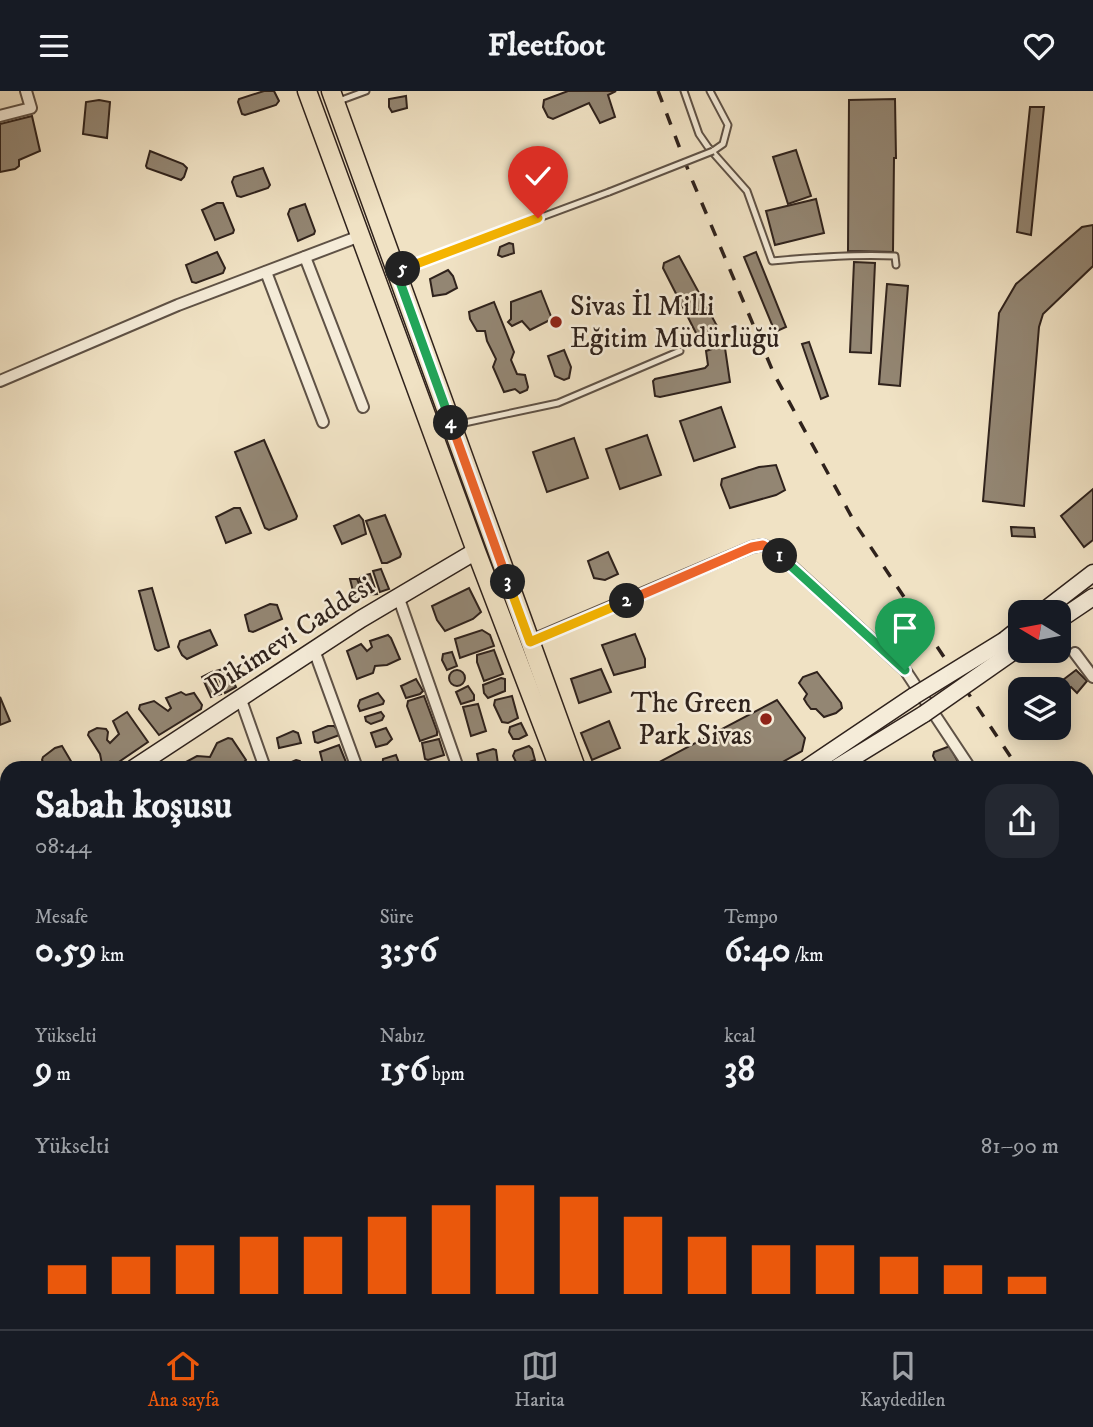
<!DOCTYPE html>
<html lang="tr">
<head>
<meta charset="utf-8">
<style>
	:root { --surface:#171b24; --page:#242831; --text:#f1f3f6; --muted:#9ea1a6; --line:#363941; --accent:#ea580c }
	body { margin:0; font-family:"IM FELL DW Pica",serif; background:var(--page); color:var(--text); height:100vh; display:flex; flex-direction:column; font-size:26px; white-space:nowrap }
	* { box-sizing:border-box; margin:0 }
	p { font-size:23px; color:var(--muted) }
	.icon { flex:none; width:38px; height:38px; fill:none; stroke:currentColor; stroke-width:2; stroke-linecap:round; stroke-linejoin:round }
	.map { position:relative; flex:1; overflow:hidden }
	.details { position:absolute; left:0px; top:670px; width:1094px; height:569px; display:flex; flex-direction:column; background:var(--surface); border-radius:21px 21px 0 0; box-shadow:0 4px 18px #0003 }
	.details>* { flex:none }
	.needle { width:46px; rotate:280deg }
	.fabs { position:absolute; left:1008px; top:509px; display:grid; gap:14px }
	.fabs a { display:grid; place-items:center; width:63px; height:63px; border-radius:14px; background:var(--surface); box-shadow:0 4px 18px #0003; font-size:35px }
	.pin { position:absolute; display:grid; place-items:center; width:60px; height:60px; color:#fff; margin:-72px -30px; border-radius:50% 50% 50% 0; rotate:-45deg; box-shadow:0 0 7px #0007 }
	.pin .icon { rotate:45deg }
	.km { position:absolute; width:35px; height:35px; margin:-18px; border-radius:50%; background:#222; color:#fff; font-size:19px; line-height:35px; text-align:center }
	.round { display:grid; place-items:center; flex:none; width:74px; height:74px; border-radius:21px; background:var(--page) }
	.summary { display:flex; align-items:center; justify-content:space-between; height:119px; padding:0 35px }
	h1 { font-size:38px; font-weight:700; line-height:52px }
	.figures { display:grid; grid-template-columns:repeat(3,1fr); gap:10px; height:119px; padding:7px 35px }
	.figures div { display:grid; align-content:center }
	.figures b { font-size:35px; font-weight:700 }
	.figures small { font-size:19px; font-weight:400 }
	.figures p { font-size:19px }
	.chart { height:196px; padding:14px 35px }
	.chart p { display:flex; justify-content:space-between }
	.chart svg { width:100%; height:126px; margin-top:7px; stroke:var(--accent); stroke-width:6 }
	header { display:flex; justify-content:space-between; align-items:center; height:91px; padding:0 35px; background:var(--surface); font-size:32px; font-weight:700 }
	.tabs { display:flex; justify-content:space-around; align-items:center; height:98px; border-top:2px solid var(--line); background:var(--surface); font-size:19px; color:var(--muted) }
	.tabs a { display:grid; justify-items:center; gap:4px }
	.tabs .selected { color:var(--accent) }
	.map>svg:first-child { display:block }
</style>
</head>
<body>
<header><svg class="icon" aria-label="menu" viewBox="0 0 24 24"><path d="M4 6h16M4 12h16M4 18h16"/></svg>Fleetfoot<svg class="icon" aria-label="heart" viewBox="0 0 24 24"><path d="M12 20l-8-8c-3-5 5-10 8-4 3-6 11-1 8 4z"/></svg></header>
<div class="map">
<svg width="1093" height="1238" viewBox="0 0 1093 1238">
	<rect width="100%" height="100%" fill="#f0e2c4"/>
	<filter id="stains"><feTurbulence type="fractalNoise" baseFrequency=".00286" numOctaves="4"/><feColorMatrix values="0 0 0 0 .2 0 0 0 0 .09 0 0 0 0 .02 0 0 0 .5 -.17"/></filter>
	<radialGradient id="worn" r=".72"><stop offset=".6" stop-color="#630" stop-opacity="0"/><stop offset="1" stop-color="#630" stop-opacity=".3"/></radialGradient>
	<g fill="#938673" stroke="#2f221c" stroke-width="2">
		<path d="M264,0H274L279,10L276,14L245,24L242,23L238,11L239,8Z"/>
		<path d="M568,0H616L608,4L615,26L600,32L589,12L553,28L548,26L543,16L544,9Z"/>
		<path d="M406,5L407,17L392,21L389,16V8Z"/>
		<path d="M895,8L896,67H894L893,161L848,160L849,9Z"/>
		<path d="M99,9L110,11L107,47L83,43L86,11Z"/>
		<path d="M1030,16H1044L1031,144L1017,141Z"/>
		<path d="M32,25L40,60L19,69V75L15,78L0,81V33Z"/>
		<path d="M796,59L811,105L788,113L773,66Z"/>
		<path d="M150,60L183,73L187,77L184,86L181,89L147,77L146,75Z"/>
		<path d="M263,77L270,94L268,97L241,106L237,105L232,91L234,86Z"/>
		<path d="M816,108L824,142L775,154L766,120Z"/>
		<path d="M217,112H223L234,139L233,142L215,149L202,119Z"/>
		<path d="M305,113L315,140L314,143L298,150L288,123L290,118Z"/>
		<path d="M1093,134V175L1043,223L1039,236L1024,415L983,410L999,222L1016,193L1082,136Z"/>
		<path d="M509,152L513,153L514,162L502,166L498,164L500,156Z"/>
		<path d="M217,161L225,177L223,182L196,192L192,191L186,174Z"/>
		<path d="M756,161L786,236L775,241L744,166Z"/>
		<path d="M679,165L717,235L715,239L702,246H698L663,177L664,172Z"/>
		<path d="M854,171L875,172L871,262L850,261Z"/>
		<path d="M448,179L453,185L457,197L446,203L433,205L430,188Z"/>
		<path d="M887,193L908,195L900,295L879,293Z"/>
		<path d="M541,200L552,228L530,239L522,230L512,235L508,231L511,228V211Z"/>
		<path d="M494,211L514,261L511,269L517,283L525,284L528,296L527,299L520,302L515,298L504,301L493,276L496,268L487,250L485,240H477L470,228L469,221Z"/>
		<path d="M809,251L828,305L821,308L802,253Z"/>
		<path d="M715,257H725L730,291L660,306L655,305L653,290L655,288L705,277L708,274L706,260Z"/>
		<path d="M564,259L571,276L569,287L564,289L555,285L548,265Z"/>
		<path d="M721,316L735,356L694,370L680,330Z"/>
		<path d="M647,344L661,384L620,398L606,358Z"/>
		<path d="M574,347L588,387L547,401L533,361Z"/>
		<path d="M264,349L297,425L296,428L269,439L265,437L235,361Z"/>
		<path d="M776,374L785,399L776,404L730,417L721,394L722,388L759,376Z"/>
		<path d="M1093,398V449L1084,456L1061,425Z"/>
		<path d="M234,417H240L251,442L226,452L216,426Z"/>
		<path d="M359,424L363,429L366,443L342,453L334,435Z"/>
		<path d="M385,424L401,463L400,466L387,472H382L366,430Z"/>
		<path d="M1011,436L1034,437L1035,446L1012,445Z"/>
		<path d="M608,461L618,483L605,489L594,487L588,470Z"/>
		<path d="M381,478L389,498L380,501L373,480Z"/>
		<path d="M370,483L377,503L366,504L359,488L362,485Z"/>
		<path d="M350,488H357L363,502L362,508H355Z"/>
		<path d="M152,497L169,556L158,560L155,558L139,500Z"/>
		<path d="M469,497L481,521L473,528L445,540L437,529L432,515Z"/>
		<path d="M270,513L277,514L282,528L253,541L249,540L245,524Z"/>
		<path d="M210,539L217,554L187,568L182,564L178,556L180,550Z"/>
		<path d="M482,539L490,544L494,555L460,567L455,548Z"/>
		<path d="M635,543L645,568V576L614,584L602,554Z"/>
		<path d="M388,544L391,547L400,568L387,574L375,575L373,582L357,588L347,560L361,553L367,560L372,556L370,550Z"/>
		<path d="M494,559L503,583L484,590L477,571V564Z"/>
		<path d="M452,561L457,575L447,579L442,569L443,563Z"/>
		<path d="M227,577L236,596L225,602L216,580Z"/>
		<path d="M601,578L611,601L579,612L571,588Z"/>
		<circle cx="457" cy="587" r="8"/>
		<path d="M1076,579L1087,590L1077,602L1071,596L1059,605V598H1051Z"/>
		<path d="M212,581L221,603L211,606L202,586Z"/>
		<path d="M817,581L841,612L842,617L836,622L824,626L816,618H811L807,613L804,608L807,603L799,592L803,586Z"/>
		<path d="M501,587L505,588V600L488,607L484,602L483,594Z"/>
		<path d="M416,588L423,600L420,603L406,607L401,595Z"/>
		<path d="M468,595L474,604V609L461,613L456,601Z"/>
		<path d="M181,601L186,604L194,602L202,614L201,618L159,644L139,618L140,614L154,610L168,620L171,617L166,607Z"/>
		<path d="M378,602L384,610L383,613L360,620L358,615L360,609Z"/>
		<path d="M424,605L437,640V644L420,650L407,615L408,610Z"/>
		<path d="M512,605L518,627L508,632L502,631L494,614L495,609Z"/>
		<path d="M0,606L10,630L0,634Z"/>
		<path d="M777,609L805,647L802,660L772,677H648Z"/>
		<path d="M478,613L486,640L471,645L463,616Z"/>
		<path d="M127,621L148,651L110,677H105L102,673L100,663L88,644L89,641L97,637L106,638L108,641L107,649L110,652L119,643L113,630Z"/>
		<path d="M381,621L384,625L382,629L371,633L366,630L365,626Z"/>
		<path d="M609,630L620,657L592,669L581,642Z"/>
		<path d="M521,632L527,644L519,648H513L509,641L510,636Z"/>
		<path d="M328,635H334L342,643L318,652L315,651L313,641Z"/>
		<path d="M386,637L392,648L387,653L376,656L371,642Z"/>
		<path d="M293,640L298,642L301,652L279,657L277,647Z"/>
		<path d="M228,647L232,648L246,669L239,677H185L184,672L197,665L210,666L217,652Z"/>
		<path d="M439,648L444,664L428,669L425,668L422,652Z"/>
		<path d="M339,654L348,676L324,677L320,661Z"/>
		<path d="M62,655L75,677H46L42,669L43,666L55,657Z"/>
		<path d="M529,655L532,658L535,669L518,675L513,665L515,660Z"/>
		<path d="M950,655L961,677H939L933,665L934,661Z"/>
		<path d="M493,658L496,659L498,673L480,677L477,663Z"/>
		<path d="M396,664L401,677H382L383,668Z"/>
		<path d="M296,669L300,670L303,677H287V673Z"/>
		<path d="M7,736V750L0,755V740Z"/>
		<path d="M1,785L7,787V811L0,809Z"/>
		<path d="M1093,886V924L1087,906V888Z"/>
		<path d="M0,901L7,911V921L0,926Z"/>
		<path d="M0,988L7,999V1011L0,1015Z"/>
		<path d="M7,1016V1034L0,1025V1020Z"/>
		<path d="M6,1102L7,1116L2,1118L0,1105Z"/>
		<path d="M1093,1151V1188L1087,1191V1154Z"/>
		<path d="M0,1165H2L7,1178V1193L0,1196Z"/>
		<path d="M7,1202V1219H5L0,1204Z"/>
		<path d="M170,1232H186L188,1238H169Z"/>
		<path d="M257,1232H275L276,1233L272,1238H252L251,1235Z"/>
		<path d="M305,1232H326L315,1238H310Z"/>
		<path d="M344,1232H364L365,1233L357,1238H347Z"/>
		<path d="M450,1232H479V1233L474,1238H450Z"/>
		<path d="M609,1232H622L624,1238H595Z"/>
	</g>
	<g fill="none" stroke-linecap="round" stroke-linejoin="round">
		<g stroke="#5f5246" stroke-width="9">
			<g id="lane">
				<path d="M684,0L699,43L708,56L747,100L772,170C814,166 854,163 895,165L896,174"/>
				<path d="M710,0L728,34L723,53L713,60"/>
				<path d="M339,10L366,0"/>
				<path d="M399,179L609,101"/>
				<path d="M455,334L558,312L680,260"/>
			</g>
		</g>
		<g stroke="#5f5246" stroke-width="14">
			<g id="street">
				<path d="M0,25L31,17L26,0"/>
				<path d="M305,166L363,316"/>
				<path d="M266,181L323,331"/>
				<path d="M0,290L178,214L360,145"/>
				<path d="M398,505L458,677"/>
				<path d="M530,550L752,456L763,454L775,460L905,579L970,677"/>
				<path d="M314,559L357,677"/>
				<path d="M1075,562L1093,586"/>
				<path d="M241,609L265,677"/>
				<path d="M1087,852L1093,862"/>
				<path d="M0,857L7,849"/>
				<path d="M0,1058L7,1069"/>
				<path d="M73,1232L75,1238"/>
				<path d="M281,1232L284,1238"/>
				<path d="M373,1232L376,1238"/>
				<path d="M434,1232L436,1238"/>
				<path d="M630,1232L632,1238"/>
				<path d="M116,1238L130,1232"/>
				<path d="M502,1238L515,1232"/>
			</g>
		</g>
		<g stroke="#2f221c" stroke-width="19">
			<g id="secondary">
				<path d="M1041,522L1093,482"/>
				<path d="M1059,529L1093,506"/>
				<path d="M1005,549L1020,537"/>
				<path d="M134,677L361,528L476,460"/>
				<path d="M807,677L914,605"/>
				<path d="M836,677L924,623"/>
				<path d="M0,769L7,764"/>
				<path d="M0,860L7,870"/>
				<path d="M0,885L7,895"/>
				<path d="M137,1232L138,1238"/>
				<path d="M153,1232L154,1238"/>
				<path d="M697,1238L706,1232"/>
			</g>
		</g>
		<g stroke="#2f221c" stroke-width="21">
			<g id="primary">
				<path d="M307,0L476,460L559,677"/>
				<path d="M331,0L576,677"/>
				<path d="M737,1232L753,1238"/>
				<path d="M756,1238L771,1232"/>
			</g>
		</g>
		<use href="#lane" stroke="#f5ecd9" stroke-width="5"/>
		<use href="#street" stroke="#f5ecd9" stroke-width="10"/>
		<use href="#secondary" stroke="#f5ecd9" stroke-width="16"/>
		<use href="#primary" stroke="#f0e2c4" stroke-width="18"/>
		<g stroke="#2f221c" stroke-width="3.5" stroke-dasharray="12 12" stroke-linecap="butt">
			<path d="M658,0L690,84L774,283L856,434L1018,677"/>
			<path d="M1087,780L1093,789"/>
		</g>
		<g stroke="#5f5246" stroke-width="9" stroke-linecap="butt">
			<path id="lane-bridge" d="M609,101L713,60"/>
		</g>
		<g stroke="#2f221c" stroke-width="19" stroke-linecap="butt">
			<g id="secondary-bridge">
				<path d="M914,605L1005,549"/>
				<path d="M924,623L1014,560"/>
			</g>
		</g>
		<use href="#lane-bridge" stroke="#f5ecd9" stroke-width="5"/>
		<use href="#secondary-bridge" stroke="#f5ecd9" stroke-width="16"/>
	</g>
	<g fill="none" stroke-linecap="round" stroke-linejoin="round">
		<g stroke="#fff" stroke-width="14">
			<path id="split-1" d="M780,465L905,579"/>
		</g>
		<g stroke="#fff" stroke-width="14">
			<path id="split-2" d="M627,510L752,456L763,454L780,465"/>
		</g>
		<g stroke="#fff" stroke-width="14">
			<path id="split-3" d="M508,491L530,551L627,510"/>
		</g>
		<g stroke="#fff" stroke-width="14">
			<path id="split-4" d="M451,332L508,491"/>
		</g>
		<g stroke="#fff" stroke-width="14">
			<path id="split-5" d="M403,178L396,180L451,332"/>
		</g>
		<g stroke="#fff" stroke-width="14">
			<path id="split-6" d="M403,178L538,127"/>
		</g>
		<use href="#split-1" stroke="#22a559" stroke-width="9"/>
		<use href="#split-2" stroke="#f0652b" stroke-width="9"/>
		<use href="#split-3" stroke="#f5b400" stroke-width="9"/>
		<use href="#split-4" stroke="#f0652b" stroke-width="9"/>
		<use href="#split-5" stroke="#22a559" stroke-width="9"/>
		<use href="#split-6" stroke="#f5b400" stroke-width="9"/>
	</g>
	<g fill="#8f2418" stroke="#f5ecd9" stroke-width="2.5">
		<circle cx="556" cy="231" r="7"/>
		<circle cx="766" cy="628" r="7"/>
	</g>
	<g text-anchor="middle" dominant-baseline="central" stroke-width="5" stroke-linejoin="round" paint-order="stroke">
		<g font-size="28" fill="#2f221c" stroke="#f5ecd9" text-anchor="start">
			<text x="570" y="215">Sivas İl Milli<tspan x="570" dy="32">Eğitim Müdürlüğü</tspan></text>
			<text x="752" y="612" text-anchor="end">The Green<tspan x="752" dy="32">Park Sivas</tspan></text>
		</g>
		<g font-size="28" fill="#2f221c" stroke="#f5ecd9">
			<text transform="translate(290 545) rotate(-33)">Dikimevi Caddesi</text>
		</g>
	</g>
	<rect width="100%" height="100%" filter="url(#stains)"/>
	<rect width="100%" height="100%" fill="url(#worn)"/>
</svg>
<div class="fabs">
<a><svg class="needle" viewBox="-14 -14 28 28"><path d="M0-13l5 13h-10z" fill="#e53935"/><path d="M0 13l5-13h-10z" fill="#9ea1a6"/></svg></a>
<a><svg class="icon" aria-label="layers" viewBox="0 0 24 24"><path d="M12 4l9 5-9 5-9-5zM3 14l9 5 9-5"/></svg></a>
</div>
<div class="pin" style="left:905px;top:579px;background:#1e9e55"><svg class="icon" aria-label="arrive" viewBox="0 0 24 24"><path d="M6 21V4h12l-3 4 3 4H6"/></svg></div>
<div class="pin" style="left:538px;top:127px;background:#d93025"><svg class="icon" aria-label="check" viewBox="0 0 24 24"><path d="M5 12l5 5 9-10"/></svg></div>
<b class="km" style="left:780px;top:465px">1</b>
<b class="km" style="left:627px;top:510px">2</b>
<b class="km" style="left:508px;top:491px">3</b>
<b class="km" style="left:451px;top:332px">4</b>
<b class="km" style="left:403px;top:178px">5</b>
<section class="details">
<div class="summary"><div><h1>Sabah koşusu</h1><p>08:44</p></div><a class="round"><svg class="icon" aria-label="share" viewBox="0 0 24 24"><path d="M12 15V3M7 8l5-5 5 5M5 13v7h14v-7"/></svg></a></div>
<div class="figures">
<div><p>Mesafe</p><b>0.59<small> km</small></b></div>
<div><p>Süre</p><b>3:56</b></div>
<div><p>Tempo</p><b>6:40<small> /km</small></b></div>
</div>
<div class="figures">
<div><p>Yükselti</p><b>9<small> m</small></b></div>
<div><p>Nabız</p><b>156<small> bpm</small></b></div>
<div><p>kcal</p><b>38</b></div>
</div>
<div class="chart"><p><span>Yükselti</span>81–90 m</p>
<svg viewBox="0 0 160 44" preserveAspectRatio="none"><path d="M5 44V34M15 44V31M25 44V27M35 44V24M45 44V24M55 44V17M65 44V13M75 44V6M85 44V10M95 44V17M105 44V24M115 44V27M125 44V27M135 44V31M145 44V34M155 44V38"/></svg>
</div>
</section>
</div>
<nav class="tabs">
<a class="selected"><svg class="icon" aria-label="home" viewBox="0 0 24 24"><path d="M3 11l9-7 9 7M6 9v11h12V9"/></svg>Ana sayfa</a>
<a><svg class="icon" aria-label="map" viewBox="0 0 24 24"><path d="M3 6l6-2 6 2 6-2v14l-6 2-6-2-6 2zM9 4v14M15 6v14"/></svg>Harita</a>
<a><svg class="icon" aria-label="saved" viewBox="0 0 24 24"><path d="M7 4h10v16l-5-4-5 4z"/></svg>Kaydedilen</a>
</nav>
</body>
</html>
